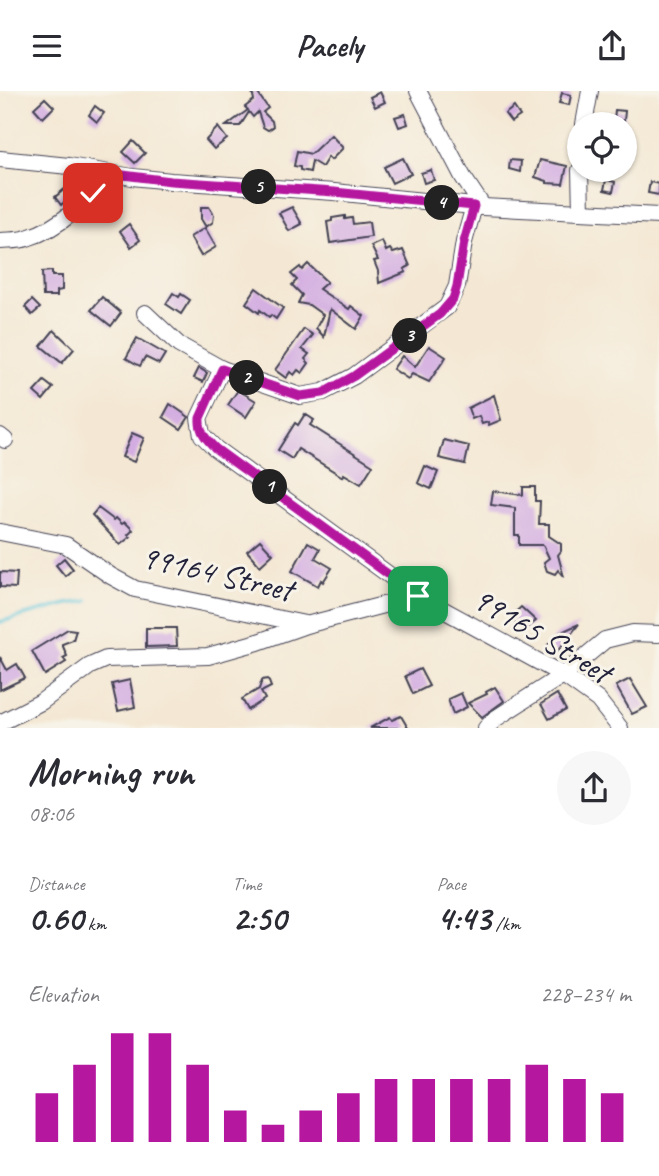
<!DOCTYPE html>
<html lang="en">
<head>
<meta charset="utf-8">
<style>
	:root { --surface:#fff; --page:#f7f7f7; --text:#2b2b33; --muted:#7c7c81; --accent:#b5179e }
	body { margin:0; font-family:Caveat,sans-serif; background:var(--page); color:var(--text); height:100vh; display:flex; flex-direction:column; font-size:26px; white-space:nowrap }
	* { box-sizing:border-box; margin:0 }
	p { font-size:23px; color:var(--muted) }
	.icon { flex:none; width:38px; height:38px; fill:none; stroke:currentColor; stroke-width:2; stroke-linecap:round; stroke-linejoin:round }
	.map { position:relative; height:637px; overflow:hidden }
	.sheet { display:flex; flex-direction:column; background:var(--surface); flex:1 }
	.sheet>* { flex:none }
	.buttons { position:absolute; left:567px; top:21px; display:grid; gap:14px }
	.buttons a { display:grid; place-items:center; width:70px; height:70px; border-radius:50%; background:var(--surface); box-shadow:0 2px 5px #0004; font-size:35px }
	.pin { position:absolute; display:grid; place-items:center; width:60px; height:60px; color:#fff; margin:-30px; border-radius:14px; box-shadow:0 4px 10px #0006 }
	.km { position:absolute; width:35px; height:35px; margin:-18px; border-radius:50%; background:#222; color:#fff; font-size:19px; line-height:35px; text-align:center }
	.round { display:grid; place-items:center; flex:none; width:74px; height:74px; border-radius:37px; background:var(--page) }
	.headline { display:flex; align-items:center; justify-content:space-between; height:119px; padding:0 28px }
	h1 { font-size:38px; font-weight:700; line-height:52px }
	.metrics { display:grid; grid-template-columns:repeat(3,1fr); gap:10px; height:119px; padding:7px 28px }
	.metrics div { display:grid; align-content:center }
	.metrics b { font-size:35px; font-weight:700 }
	.metrics small { font-size:19px; font-weight:400 }
	.metrics p { font-size:19px }
	.chart { height:196px; padding:14px 28px }
	.chart p { display:flex; justify-content:space-between }
	.chart svg { width:100%; height:126px; margin-top:7px; stroke:var(--accent); stroke-width:6 }
	header { display:flex; justify-content:space-between; align-items:center; height:91px; padding:0 28px; background:var(--surface); font-size:32px; font-weight:700 }
	.map>svg:first-child { display:block }
</style>
</head>
<body>
<header><svg class="icon" aria-label="menu" viewBox="0 0 24 24"><path d="M4 6h16M4 12h16M4 18h16"/></svg>Pacely<svg class="icon" aria-label="share" viewBox="0 0 24 24"><path d="M12 15V3M7 8l5-5 5 5M5 13v7h14v-7"/></svg></header>
<div class="map">
<svg width="659" height="637" viewBox="0 0 659 637">
	<rect width="100%" height="100%" fill="#f7f3e8"/>
	<filter id="ink" filterUnits="userSpaceOnUse"><feTurbulence type="fractalNoise" baseFrequency=".0143" numOctaves="2"/><feDisplacementMap in="SourceGraphic" scale="14" xChannelSelector="R" yChannelSelector="G"/><feConvolveMatrix kernelMatrix="1 2 1 2 8 2 1 2 1" color-interpolation-filters="sRGB"/></filter>
	<filter id="wash" filterUnits="userSpaceOnUse"><feTurbulence type="fractalNoise" baseFrequency=".00686" numOctaves="4" result="noise"/><feDisplacementMap in="SourceGraphic" scale="28" xChannelSelector="R" yChannelSelector="G"/><feGaussianBlur stdDeviation="1.57" result="paint"/><feColorMatrix in="noise" values="0 0 0 0 0 0 0 0 0 0 0 0 0 0 0 0 0 1.4 0 .05"/><feComposite in="paint" operator="in"/></filter>
	<g filter="url(#wash)">
		<rect width="100%" height="100%" fill="#f4e8d4"/>
		<g fill="none" stroke-linecap="round" stroke-linejoin="round">
			<path stroke="#60c7dc" stroke-width="3.5" d="M0,531L67,513L88,510"/>
		</g>
		<g id="blocks">
			<g fill="#d3ade1">
				<path d="M252,0H256L268,17L263,21L272,30L273,36L268,39L263,36L258,21L253,26L249,21L240,35H226L248,19L245,16L254,9Z"/>
				<path d="M380,1L385,11L375,16L370,6Z"/>
				<path d="M562,2L571,4L569,14L559,12Z"/>
				<path d="M45,7L54,16L43,27L34,17Z"/>
				<path d="M95,15L104,22L97,31L89,24Z"/>
				<path d="M514,16L520,25L511,31L505,23Z"/>
				<path d="M615,19L625,20L624,30H614Z"/>
				<path d="M405,23L408,33L399,36L395,26Z"/>
				<path d="M218,36L227,48L214,58L206,49Z"/>
				<path d="M331,44L343,57L331,69L328,66L322,76L312,70L310,81L300,79V76L294,75L297,60L311,63Z"/>
				<path d="M133,50L145,62L135,72L123,61Z"/>
				<path d="M403,67L411,83L392,92L384,76Z"/>
				<path d="M510,69L521,70L520,81L509,78Z"/>
				<path d="M540,69L567,75L563,93L547,92V90L535,86Z"/>
				<path d="M431,79L434,89L424,92L421,82Z"/>
				<path d="M606,89L615,91L613,101L604,99Z"/>
				<path d="M650,91L659,93V104L648,102Z"/>
				<path d="M66,97L72,104L61,114L55,106Z"/>
				<path d="M201,116H209L214,124L213,131L206,136L201,128Z"/>
				<path d="M292,116L302,133L289,140L279,122Z"/>
				<path d="M345,125V128L352,127L353,133L369,131L371,146L330,152L327,131L332,130V127Z"/>
				<path d="M129,133L140,149L131,156L120,140Z"/>
				<path d="M205,137L216,156L201,165L190,146Z"/>
				<path d="M382,150L386,160L390,158L393,162L403,159L410,175L404,178L406,181L379,192L378,180L374,170L378,169L371,155Z"/>
				<path d="M308,173L327,191L319,198L349,218L351,215L364,225L356,238L330,218L324,246L316,237L323,224L309,214L298,212L302,204L292,194L297,189L291,183L300,176L302,179Z"/>
				<path d="M52,180V185H62V199L57,200V205H43L42,181Z"/>
				<path d="M256,197L283,217L276,228L271,224L269,226L260,219L259,222L246,212Z"/>
				<path d="M173,202L179,206L181,203L190,209L181,223L166,213Z"/>
				<path d="M102,206L121,222L111,235L91,219Z"/>
				<path d="M32,209L40,217L32,224L25,216Z"/>
				<path d="M304,238L313,244L302,258L309,263L305,268L309,272L302,282L298,279L294,284L290,281L286,287L275,279Z"/>
				<path d="M54,239L74,258L62,272L41,255Z"/>
				<path d="M137,247L165,263L159,273L145,266L140,275L126,267Z"/>
				<path d="M429,255L446,266L429,291L412,283L408,288L393,278L402,265L415,276Z"/>
				<path d="M199,277L207,282L203,291L194,287Z"/>
				<path d="M44,290L53,297L43,309L34,301Z"/>
				<path d="M238,299L256,310L246,326L228,314Z"/>
				<path d="M494,304L501,329L489,334L488,331L482,333L479,325L472,328L468,317Z"/>
				<path d="M170,313L189,326L181,338L163,326Z"/>
				<path d="M305,323L314,329L310,334L373,374L361,393L344,383L343,386L298,358L292,368L278,359L295,332L298,334Z"/>
				<path d="M132,342L144,347L134,371L122,366Z"/>
				<path d="M444,349L469,355L465,373L439,367Z"/>
				<path d="M425,375L438,381L431,398L418,392Z"/>
				<path d="M523,396H535V410H540L539,433H549V445L561,453V460L558,464L564,486L558,479L555,483L547,480L544,471L549,467L543,454H519V444H515V417L491,414L493,400L523,404Z"/>
				<path d="M98,417L114,429L116,427L122,433L125,431L133,439L128,444L130,446L120,454L92,424Z"/>
				<path d="M260,449L273,463L260,475L247,460Z"/>
				<path d="M308,451L320,458L315,467L332,477L323,491L321,489L318,495L292,480Z"/>
				<path d="M64,467L73,478L65,485L56,474Z"/>
				<path d="M0,481L17,482L16,497L0,496Z"/>
				<path d="M521,516L536,530L522,541L510,526Z"/>
				<path d="M579,533L556,562L547,555L557,543Z"/>
				<path d="M146,537H176L177,555L146,556Z"/>
				<path d="M68,538L76,539L73,549L62,553L67,565L63,567L66,571L45,584L32,560Z"/>
				<path d="M0,566L7,579L17,573L25,587L0,599Z"/>
				<path d="M420,578L429,595L413,603L405,585Z"/>
				<path d="M268,588L271,596L261,601L265,608L248,619L242,608L259,598L262,589Z"/>
				<path d="M630,588L647,616L632,623L616,595Z"/>
				<path d="M130,589L135,616L118,620L112,593Z"/>
				<path d="M495,596L504,610L482,626L468,612L487,603L486,601Z"/>
				<path d="M461,602L467,616L453,623L448,608Z"/>
				<path d="M557,603L566,619L549,628L541,613Z"/>
				<path d="M401,625L408,637H370L390,626L392,629Z"/>
			</g>
		</g>
	</g>
	<g filter="url(#ink)">
		<use href="#blocks" fill-opacity="0" stroke="#424052" stroke-width="2"/>
		<g fill="none" stroke-linecap="round" stroke-linejoin="round">
			<g stroke="#424052" stroke-width="18">
				<g id="minor">
					<path d="M418,0L463,86L483,116"/>
					<path d="M584,33L590,0"/>
					<path d="M0,68L69,75L132,86L171,90L334,101L483,116L659,125"/>
					<path d="M580,79L581,121"/>
					<path d="M0,150C9,149 19,150 27,147C60,137 89,110 107,82"/>
					<path d="M145,222L179,254L222,278L300,305L323,301L354,285L447,216L457,195L464,151L474,115"/>
					<path d="M222,278L199,327L202,344L216,358L418,505L563,584L598,609L620,637"/>
					<path d="M0,345L5,349"/>
					<path d="M0,441L66,454L111,485L135,498L305,533"/>
					<path d="M0,632L41,611L90,575L106,568L208,565L258,551L306,534L418,505"/>
					<path d="M486,637L495,628L563,584L605,549L633,542L659,543"/>
				</g>
			</g>
			<use href="#minor" stroke="#fff" stroke-width="16"/>
		</g>
	</g>
	<g fill="none" stroke-linecap="round" stroke-linejoin="round" filter="url(#ink)">
		<g stroke="#fff" stroke-width="14">
			<path id="route" d="M93,102L107,82L171,90L334,101L474,115L464,151L457,195L453,208L440,223L354,285L323,302L300,305L222,278L200,327C199,341 206,348 216,358L418,505"/>
		</g>
		<use href="#route" stroke="#b5179e" stroke-width="9"/>
	</g>
	<g text-anchor="middle" dominant-baseline="central" stroke-width="6" stroke-linejoin="round" paint-order="stroke">
		<g font-size="33" fill="#22223b" stroke="#f7f3e8">
			<text transform="translate(217 482) rotate(13)">99164 Street</text>
			<text transform="translate(542 544) rotate(31)">99165 Street</text>
		</g>
	</g>
</svg>
<div class="buttons">
<a><svg class="icon" aria-label="locate" viewBox="0 0 24 24"><circle cx="12" cy="12" r="6"/><path d="M12 2v4M12 18v4M2 12h4M18 12h4"/></svg></a>
</div>
<div class="pin" style="left:418px;top:505px;background:#1e9e55"><svg class="icon" aria-label="arrive" viewBox="0 0 24 24"><path d="M6 21V4h12l-3 4 3 4H6"/></svg></div>
<div class="pin" style="left:93px;top:102px;background:#d93025"><svg class="icon" aria-label="check" viewBox="0 0 24 24"><path d="M5 12l5 5 9-10"/></svg></div>
<b class="km" style="left:270px;top:396px">1</b>
<b class="km" style="left:247px;top:287px">2</b>
<b class="km" style="left:410px;top:245px">3</b>
<b class="km" style="left:442px;top:112px">4</b>
<b class="km" style="left:259px;top:96px">5</b>
</div>
<section class="sheet">
<div class="headline"><div><h1>Morning run</h1><p>08:06</p></div><a class="round"><svg class="icon" aria-label="share" viewBox="0 0 24 24"><path d="M12 15V3M7 8l5-5 5 5M5 13v7h14v-7"/></svg></a></div>
<div class="metrics">
<div><p>Distance</p><b>0.60<small> km</small></b></div>
<div><p>Time</p><b>2:50</b></div>
<div><p>Pace</p><b>4:43<small> /km</small></b></div>
</div>
<div class="chart"><p><span>Elevation</span>228–234 m</p>
<svg viewBox="0 0 160 44" preserveAspectRatio="none"><path d="M5 44V27M15 44V17M25 44V6M35 44V6M45 44V17M55 44V33M65 44V38M75 44V33M85 44V27M95 44V22M105 44V22M115 44V22M125 44V22M135 44V17M145 44V22M155 44V27"/></svg>
</div>
</section>
</body>
</html>
